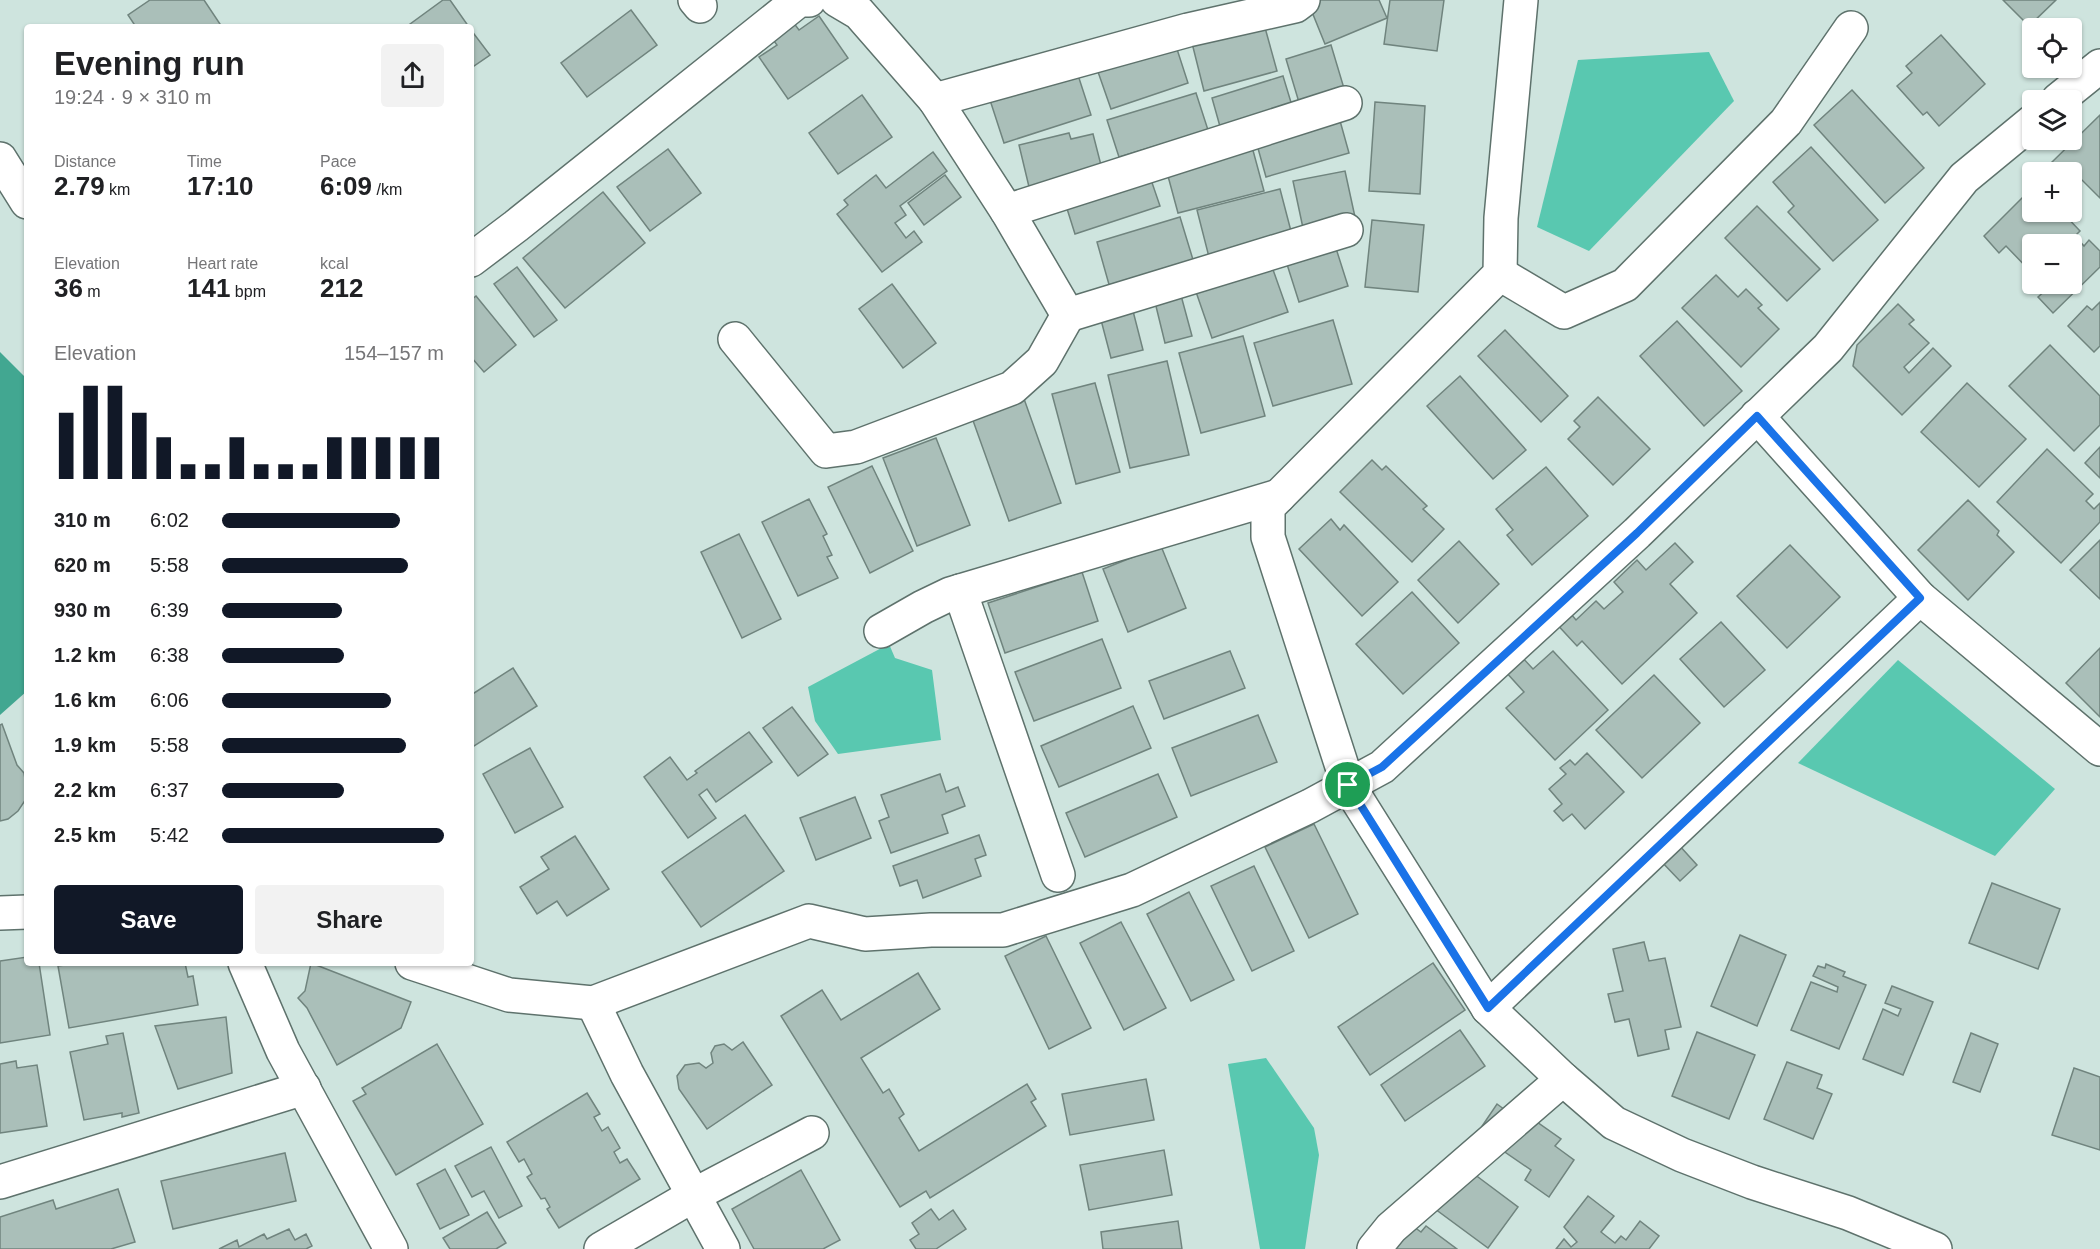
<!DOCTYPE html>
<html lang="en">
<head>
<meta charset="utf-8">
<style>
	:root { --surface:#fff; --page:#f2f2f2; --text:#202124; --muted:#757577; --accent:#111827 }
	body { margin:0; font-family:Arial,sans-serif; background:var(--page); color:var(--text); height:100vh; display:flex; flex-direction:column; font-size:22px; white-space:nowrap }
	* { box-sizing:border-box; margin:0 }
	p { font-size:20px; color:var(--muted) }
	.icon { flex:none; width:33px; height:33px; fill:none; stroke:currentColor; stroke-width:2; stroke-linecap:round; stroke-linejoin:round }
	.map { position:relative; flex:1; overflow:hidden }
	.panel { position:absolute; left:24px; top:24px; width:450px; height:942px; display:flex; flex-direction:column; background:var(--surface); border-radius:6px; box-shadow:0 2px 4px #0004 }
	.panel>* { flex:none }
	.fabs { position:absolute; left:2022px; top:18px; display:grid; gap:12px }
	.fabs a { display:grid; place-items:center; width:60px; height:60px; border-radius:6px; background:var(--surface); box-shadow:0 2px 4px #0004; font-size:30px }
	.pin { position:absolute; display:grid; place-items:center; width:51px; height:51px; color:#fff; margin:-26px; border:3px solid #fff; border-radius:50%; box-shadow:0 2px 6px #0007 }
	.round { display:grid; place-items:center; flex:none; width:63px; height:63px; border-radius:6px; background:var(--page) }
	.overview { display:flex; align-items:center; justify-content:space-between; height:102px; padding:0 30px }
	h1 { font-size:33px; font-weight:600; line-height:45px }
	.stats { display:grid; grid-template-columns:repeat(3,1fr); gap:9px; height:102px; padding:6px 30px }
	.stats div { display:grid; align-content:center }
	.stats b { font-size:26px; font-weight:600 }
	.stats small { font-size:16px; font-weight:400 }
	.stats p { font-size:16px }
	.chart { height:168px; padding:12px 30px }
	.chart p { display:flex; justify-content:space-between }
	.chart svg { width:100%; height:108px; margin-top:6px; stroke:var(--accent); stroke-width:6 }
	.button { display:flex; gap:12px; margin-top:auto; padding:12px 30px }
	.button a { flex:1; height:69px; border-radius:6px; background:var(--accent); color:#fff; font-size:24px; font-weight:600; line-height:69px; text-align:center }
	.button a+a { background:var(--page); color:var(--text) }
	ul { padding:0 30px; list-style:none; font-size:20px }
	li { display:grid; grid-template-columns:96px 72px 1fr; align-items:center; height:45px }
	li i { height:15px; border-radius:8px; background:var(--accent) }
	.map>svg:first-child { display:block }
</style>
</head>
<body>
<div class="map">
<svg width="2100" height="1249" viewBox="0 0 2100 1249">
	<rect width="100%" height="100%" fill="#cee4de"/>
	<g fill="#59c8b0">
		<path d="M1709,52L1734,101L1589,251L1537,227L1578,60Z"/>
		<path d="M889,644L895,658L932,670L941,740L838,754L815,721L808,687Z"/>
		<path d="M1898,660L2055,789L1995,856L1798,763Z"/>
		<path d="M1266,1058L1314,1128L1319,1155L1305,1249H1260L1228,1064Z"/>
	</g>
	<path fill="#42a791" d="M0,352L27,379V691L0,715Z"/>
	<g fill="#aabfb9" stroke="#70847e" stroke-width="1.5">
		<path d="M150,0H204L222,27H136L128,15Z"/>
		<path d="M443,0H450L469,27H406Z"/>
		<path d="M1312,0H1379L1387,18L1325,44L1308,2Z"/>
		<path d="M1390,0H1444L1437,51L1384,44Z"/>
		<path d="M2003,0H2056L2029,26Z"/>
		<path d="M631,10L657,45L587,97L561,63Z"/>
		<path d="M819,16L848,58L788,99L759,57L777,45L771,37L793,22L799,30Z"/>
		<path d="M1264,24L1277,71L1204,91L1192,43Z"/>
		<path d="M471,30L490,55L471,68Z"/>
		<path d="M1941,35L1985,84L1939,126L1927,112L1923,115L1897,86L1912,73L1906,66Z"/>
		<path d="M1175,43L1188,83L1111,109L1097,69Z"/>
		<path d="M1331,45L1346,95L1301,109L1286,59Z"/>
		<path d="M1076,69L1091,115L1004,143L989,97Z"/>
		<path d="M1283,76L1293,109L1221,130L1212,98Z"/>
		<path d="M1852,90L1924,168L1885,203L1814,125Z"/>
		<path d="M1196,93L1208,130L1119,157L1107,120Z"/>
		<path d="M862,95L892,137L838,174L809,133Z"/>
		<path d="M1375,102L1425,106L1420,194L1369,191Z"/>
		<path d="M1337,110L1349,153L1266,177L1254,134Z"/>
		<path d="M2100,115V198L2076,174L2072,179V172H2055L2048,166Z"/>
		<path d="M1069,133L1071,139L1093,134L1103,173L1030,191L1019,145Z"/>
		<path d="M1251,143L1264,191L1178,213L1165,165Z"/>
		<path d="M1811,147L1878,220L1833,261L1788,212L1794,206L1773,182Z"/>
		<path d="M668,149L701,193L650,231L617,187Z"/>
		<path d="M933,152L947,171L900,206L906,215L895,223L906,238L914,231L922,242L882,272L837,214L848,205L844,200L876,175L886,188Z"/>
		<path d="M1147,168L1160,206L1075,234L1063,196Z"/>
		<path d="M1345,171L1355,217L1303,228L1293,181Z"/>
		<path d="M945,175L961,197L924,225L908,203Z"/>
		<path d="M2032,188V212H2052L2057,217L2062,212L2080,231L2075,236L2084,246L2089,240L2100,251V267L2053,313L2038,297L2048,288L2043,284H2072V244H2032V273L2006,246L1999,253L1984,236Z"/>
		<path d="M1280,189L1292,235L1209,257L1197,210Z"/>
		<path d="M603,192L645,243L565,308L523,258Z"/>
		<path d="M1757,206L1820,269L1787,301L1725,238Z"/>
		<path d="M1180,217L1194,263L1110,288L1097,242Z"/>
		<path d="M1372,220L1424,225L1418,292L1365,287Z"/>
		<path d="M1334,242L1348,286L1299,302L1285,258Z"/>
		<path d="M1271,264L1288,312L1212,338L1195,289Z"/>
		<path d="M517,267L557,320L534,337L494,284Z"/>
		<path d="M1716,275L1738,297L1746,289L1762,305L1758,308L1779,329L1741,367L1682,308Z"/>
		<path d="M892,284L936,343L903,368L859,309Z"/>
		<path d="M1179,288L1192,336L1165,343L1153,294Z"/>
		<path d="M476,296L516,345L484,372L471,357V300Z"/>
		<path d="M2100,302V346L2094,352L2068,326L2087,306L2092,310Z"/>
		<path d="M1898,304L1914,320L1909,324L1929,343L1904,367L1909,373L1933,348L1951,366L1902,415L1853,366L1857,345Z"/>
		<path d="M1133,311L1143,350L1111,358L1101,320Z"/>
		<path d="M1333,320L1352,384L1273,406L1254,343Z"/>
		<path d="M1677,321L1742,391L1704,426L1640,356Z"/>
		<path d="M1505,330L1568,396L1541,422L1478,356Z"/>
		<path d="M1243,336L1265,416L1201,433L1179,353Z"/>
		<path d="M2050,345L2100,396V425L2074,451L2009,386Z"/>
		<path d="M1167,361L1189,455L1130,468L1108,375Z"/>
		<path d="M1460,376L1526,450L1493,479L1427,406Z"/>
		<path d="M1095,383L1120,472L1076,484L1052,394Z"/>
		<path d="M1967,383L2026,439L1979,487L1921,432Z"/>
		<path d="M1023,396L1061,503L1009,521L971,415Z"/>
		<path d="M1598,397L1650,449L1613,485L1568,439L1580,427L1574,421Z"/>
		<path d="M936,438L970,525L917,546L883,458Z"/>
		<path d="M2100,447V478L2085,463Z"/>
		<path d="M2047,449L2093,494L2086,501L2094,509L2100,503V522L2061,563L1997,502Z"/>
		<path d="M1372,460L1382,470L1386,466L1427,506L1423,509L1444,529L1412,562L1340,492Z"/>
		<path d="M872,466L913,551L870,573L828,487Z"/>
		<path d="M1546,467L1588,516L1532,565L1507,535L1513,530L1496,509Z"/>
		<path d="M809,499L827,534L823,536L832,555L827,557L838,578L798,596L762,522Z"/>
		<path d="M1968,500L1999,531L1997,535L2014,552L1968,600L1918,550Z"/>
		<path d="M1331,519L1340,530L1344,525L1398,582L1362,616L1299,549Z"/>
		<path d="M739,534L781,619L742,638L701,552Z"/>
		<path d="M2100,540V599L2070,570Z"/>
		<path d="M1459,541L1499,584L1458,623L1418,580Z"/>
		<path d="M1675,543L1693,562L1670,584L1697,613L1622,684L1582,641L1577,646L1553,620L1566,608L1576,620L1596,601L1604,609L1623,592L1614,582L1637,560L1646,570Z"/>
		<path d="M1790,545L1840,597L1787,648L1737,596Z"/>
		<path d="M1161,546L1186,608L1128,632L1103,569Z"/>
		<path d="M1082,572L1098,621L1005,653L988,603Z"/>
		<path d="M1412,592L1459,643L1403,694L1356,644Z"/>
		<path d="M1721,622L1765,670L1724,707L1680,659Z"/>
		<path d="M1102,639L1121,688L1034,721L1015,672Z"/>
		<path d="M2100,648V717L2066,683Z"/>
		<path d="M1230,651L1245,688L1164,719L1149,681Z"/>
		<path d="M1553,651L1608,710L1555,760L1506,708L1524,692L1505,671L1521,656L1533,669Z"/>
		<path d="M513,668L537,706L471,748V695Z"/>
		<path d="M1654,675L1700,723L1642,778L1596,730Z"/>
		<path d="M1133,706L1151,748L1059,787L1041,746Z"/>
		<path d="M792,707L828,754L798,776L763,728Z"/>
		<path d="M1258,715L1277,762L1191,796L1172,748Z"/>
		<path d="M2,724L17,765L24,773L27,791L26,799L18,811L8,819L0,821V725Z"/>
		<path d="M749,732L772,762L716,802L707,789L699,795L716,818L688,838L644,777L670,757L687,780L697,773L695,771Z"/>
		<path d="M530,748L563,807L515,833L483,774Z"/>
		<path d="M1587,753L1624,792L1585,829L1572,814L1563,821L1554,811L1562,804L1549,789L1566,774L1560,768L1570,760L1575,765Z"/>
		<path d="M940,774L946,792L958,787L965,806L942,815L948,833L891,853L879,821L889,817L881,795Z"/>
		<path d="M1158,774L1177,817L1085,857L1066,813Z"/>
		<path d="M855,797L871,838L816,860L800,818Z"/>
		<path d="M745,815L784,871L701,927L662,872Z"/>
		<path d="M1314,824L1358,914L1309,938L1265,847Z"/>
		<path d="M979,835L986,855L975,859L981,876L923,898L917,880L900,886L893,866Z"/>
		<path d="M575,836L609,889L567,916L557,901L537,914L520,887L549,869L541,857Z"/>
		<path d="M1678,844L1697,865L1680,881L1660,860Z"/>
		<path d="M1254,866L1294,951L1252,971L1211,886Z"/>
		<path d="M1992,883L2060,909L2038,969L1969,943Z"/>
		<path d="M1189,892L1234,980L1191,1001L1147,914Z"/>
		<path d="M1121,922L1166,1008L1124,1030L1080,943Z"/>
		<path d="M1740,935L1786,955L1757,1026L1711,1006Z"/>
		<path d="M1046,936L1091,1028L1049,1049L1005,956Z"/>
		<path d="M1644,942L1649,961L1665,958L1681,1027L1665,1030L1669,1049L1638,1056L1629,1019L1615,1022L1608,994L1623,991L1613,949Z"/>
		<path d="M27,957V963H39L50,1035L0,1043V961Z"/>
		<path d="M77,963H185L188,977L193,976L198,1005L69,1028L58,966Z"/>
		<path d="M311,963L411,1002L401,1028L337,1065L307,1008L298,998L305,991Z"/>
		<path d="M1433,963L1465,1010L1370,1075L1338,1027Z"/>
		<path d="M1826,964L1845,972L1843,976L1866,985L1839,1049L1791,1030L1811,982L1837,992L1838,987L1813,976L1818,966L1825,968Z"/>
		<path d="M918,973L940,1009L861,1058L883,1093L889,1089L904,1114L899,1118L919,1151L1027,1084L1036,1099L1031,1102L1046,1126L930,1198L926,1191L900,1207L781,1016L822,990L841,1020Z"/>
		<path d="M1892,986L1933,1002L1903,1075L1863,1059L1883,1009L1898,1016L1901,1009L1885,1003Z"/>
		<path d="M226,1017L232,1073L178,1089L155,1026Z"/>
		<path d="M1460,1030L1485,1066L1405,1121L1381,1085Z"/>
		<path d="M1697,1032L1755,1055L1729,1119L1672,1096Z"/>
		<path d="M123,1033L139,1113L122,1117V1113L84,1120L70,1052L108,1044L106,1036Z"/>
		<path d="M1971,1033L1998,1044L1980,1092L1953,1082Z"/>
		<path d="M743,1042L772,1085L707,1129L679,1089L677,1076L685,1065L699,1063L706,1068L713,1063L711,1053L715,1046L724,1044L732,1050Z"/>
		<path d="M437,1044L483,1124L396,1175L353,1101L366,1094L362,1088Z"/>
		<path d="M16,1061L17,1068L37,1065L47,1126L0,1133V1064Z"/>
		<path d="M1787,1062L1822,1075L1817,1088L1832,1094L1813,1139L1764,1119Z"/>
		<path d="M2074,1068L2100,1077V1150L2052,1135Z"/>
		<path d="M1146,1079L1154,1120L1070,1135L1062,1094Z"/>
		<path d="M587,1093L600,1114L594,1117L602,1131L608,1127L620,1148L614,1152L620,1163L627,1159L640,1179L559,1228L547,1209L550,1207L545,1198L541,1199L527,1177L532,1174L524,1159L519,1162L507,1142Z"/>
		<path d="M1497,1104L1512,1115L1517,1108L1561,1139L1555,1146L1574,1160L1549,1197L1525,1180L1531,1170L1493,1144L1472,1141Z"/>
		<path d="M491,1147L522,1206L499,1218L484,1191L472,1197L455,1166Z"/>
		<path d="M1164,1150L1172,1195L1089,1210L1080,1165Z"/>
		<path d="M285,1153L296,1201L173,1229L161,1181Z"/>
		<path d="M445,1169L469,1215L440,1229L417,1184Z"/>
		<path d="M801,1170L840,1240L823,1249H754L732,1209Z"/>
		<path d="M1470,1171L1518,1207L1488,1248L1427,1203Z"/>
		<path d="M118,1189L135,1242L111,1249H0V1217L53,1200L56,1209Z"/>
		<path d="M1588,1196L1614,1216L1601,1232L1615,1243L1621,1236L1626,1240L1640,1221L1659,1236L1649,1249H1556L1564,1239L1571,1247L1577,1242L1564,1227Z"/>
		<path d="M931,1209L939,1220L953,1210L966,1229L936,1249H916L910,1240L919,1234L912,1223Z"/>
		<path d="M487,1212L506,1243L496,1249H450L443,1238Z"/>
		<path d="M1178,1221L1182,1249H1103L1101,1232Z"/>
		<path d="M1410,1224L1421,1232L1426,1226L1457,1249H1391Z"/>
		<path d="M289,1229L295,1240L306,1234L312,1246L306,1249H219L237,1240L239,1247L264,1234L267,1239Z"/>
	</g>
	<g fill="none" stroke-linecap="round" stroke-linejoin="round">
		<g stroke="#5e726c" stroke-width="36">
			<g id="minor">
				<path d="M695,0L700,6"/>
				<path d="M837,0L859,13L935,100L1007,211L1068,315L1346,230"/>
				<path d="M1521,0L1501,218L1500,274L1268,507V537L1348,785L1488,1008L1563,1079L1614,1123L1682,1155L1752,1182L1848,1213L1935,1249"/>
				<path d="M935,100L1188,30L1295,6L1303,0"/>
				<path d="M2058,100L2100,66"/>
				<path d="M0,159L27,202"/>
				<path d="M1007,211L1345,103"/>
				<path d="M471,260L516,226L799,0H809"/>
				<path d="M1500,274L1564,312L1625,285L1786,122L1851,28"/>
				<path d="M735,339L826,451L856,447L1012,388L1042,361L1068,315"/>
				<path d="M1757,416L1920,598L2100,749"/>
				<path d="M960,591L1058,875"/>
				<path d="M881,631L923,607L950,594L1279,496"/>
				<path d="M0,913L27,912"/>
				<path d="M245,963L283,1051L391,1249"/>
				<path d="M412,963L509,995L593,1003L809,921L865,934L931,930H1003L1132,890L1310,806L1382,767L1637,533L1828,348L1964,178L2032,122"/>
				<path d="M593,1003L627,1074L723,1249"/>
				<path d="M1488,1008L1920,598"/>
				<path d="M0,1182L304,1088"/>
				<path d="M601,1249L694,1195L812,1133"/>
				<path d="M1374,1249L1391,1228L1563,1079"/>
			</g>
		</g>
		<use href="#minor" stroke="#fff" stroke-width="33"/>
	</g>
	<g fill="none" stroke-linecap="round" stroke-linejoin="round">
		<g stroke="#fff" stroke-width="12">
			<path id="route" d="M1757,416L1920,598L1488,1008L1348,785L1382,767L1637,533Z"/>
		</g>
		<use href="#route" stroke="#1a73e8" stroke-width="8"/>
	</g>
</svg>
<div class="fabs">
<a><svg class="icon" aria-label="locate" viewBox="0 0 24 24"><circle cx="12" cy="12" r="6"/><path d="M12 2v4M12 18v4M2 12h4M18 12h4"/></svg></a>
<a><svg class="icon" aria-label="layers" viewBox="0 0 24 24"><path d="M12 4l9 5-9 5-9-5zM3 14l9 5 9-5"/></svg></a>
<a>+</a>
<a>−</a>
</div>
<div class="pin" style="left:1348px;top:785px;background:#1e9e55"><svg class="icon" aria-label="arrive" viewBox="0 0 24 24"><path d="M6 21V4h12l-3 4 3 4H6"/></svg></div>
<section class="panel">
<div class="overview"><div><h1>Evening run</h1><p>19:24 · 9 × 310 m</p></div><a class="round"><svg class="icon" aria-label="share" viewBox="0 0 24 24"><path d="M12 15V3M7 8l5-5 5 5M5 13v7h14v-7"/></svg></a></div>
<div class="stats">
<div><p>Distance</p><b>2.79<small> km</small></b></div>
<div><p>Time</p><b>17:10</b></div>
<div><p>Pace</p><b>6:09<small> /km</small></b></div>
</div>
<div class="stats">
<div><p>Elevation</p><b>36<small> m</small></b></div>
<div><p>Heart rate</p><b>141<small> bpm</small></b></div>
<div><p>kcal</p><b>212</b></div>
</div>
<div class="chart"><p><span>Elevation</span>154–157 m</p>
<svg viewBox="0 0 160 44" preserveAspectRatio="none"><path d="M5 44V17M15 44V6M25 44V6M35 44V17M45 44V27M55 44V38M65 44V38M75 44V27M85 44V38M95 44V38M105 44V38M115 44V27M125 44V27M135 44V27M145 44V27M155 44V27"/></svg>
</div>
<ul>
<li><b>310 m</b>6:02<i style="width:80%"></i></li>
<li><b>620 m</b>5:58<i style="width:84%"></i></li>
<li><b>930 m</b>6:39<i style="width:54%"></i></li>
<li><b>1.2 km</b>6:38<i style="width:55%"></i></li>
<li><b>1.6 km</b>6:06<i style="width:76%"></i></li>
<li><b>1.9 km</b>5:58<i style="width:83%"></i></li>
<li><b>2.2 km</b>6:37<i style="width:55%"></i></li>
<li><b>2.5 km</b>5:42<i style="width:100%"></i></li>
</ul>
<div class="button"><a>Save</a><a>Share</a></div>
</section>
</div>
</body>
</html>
